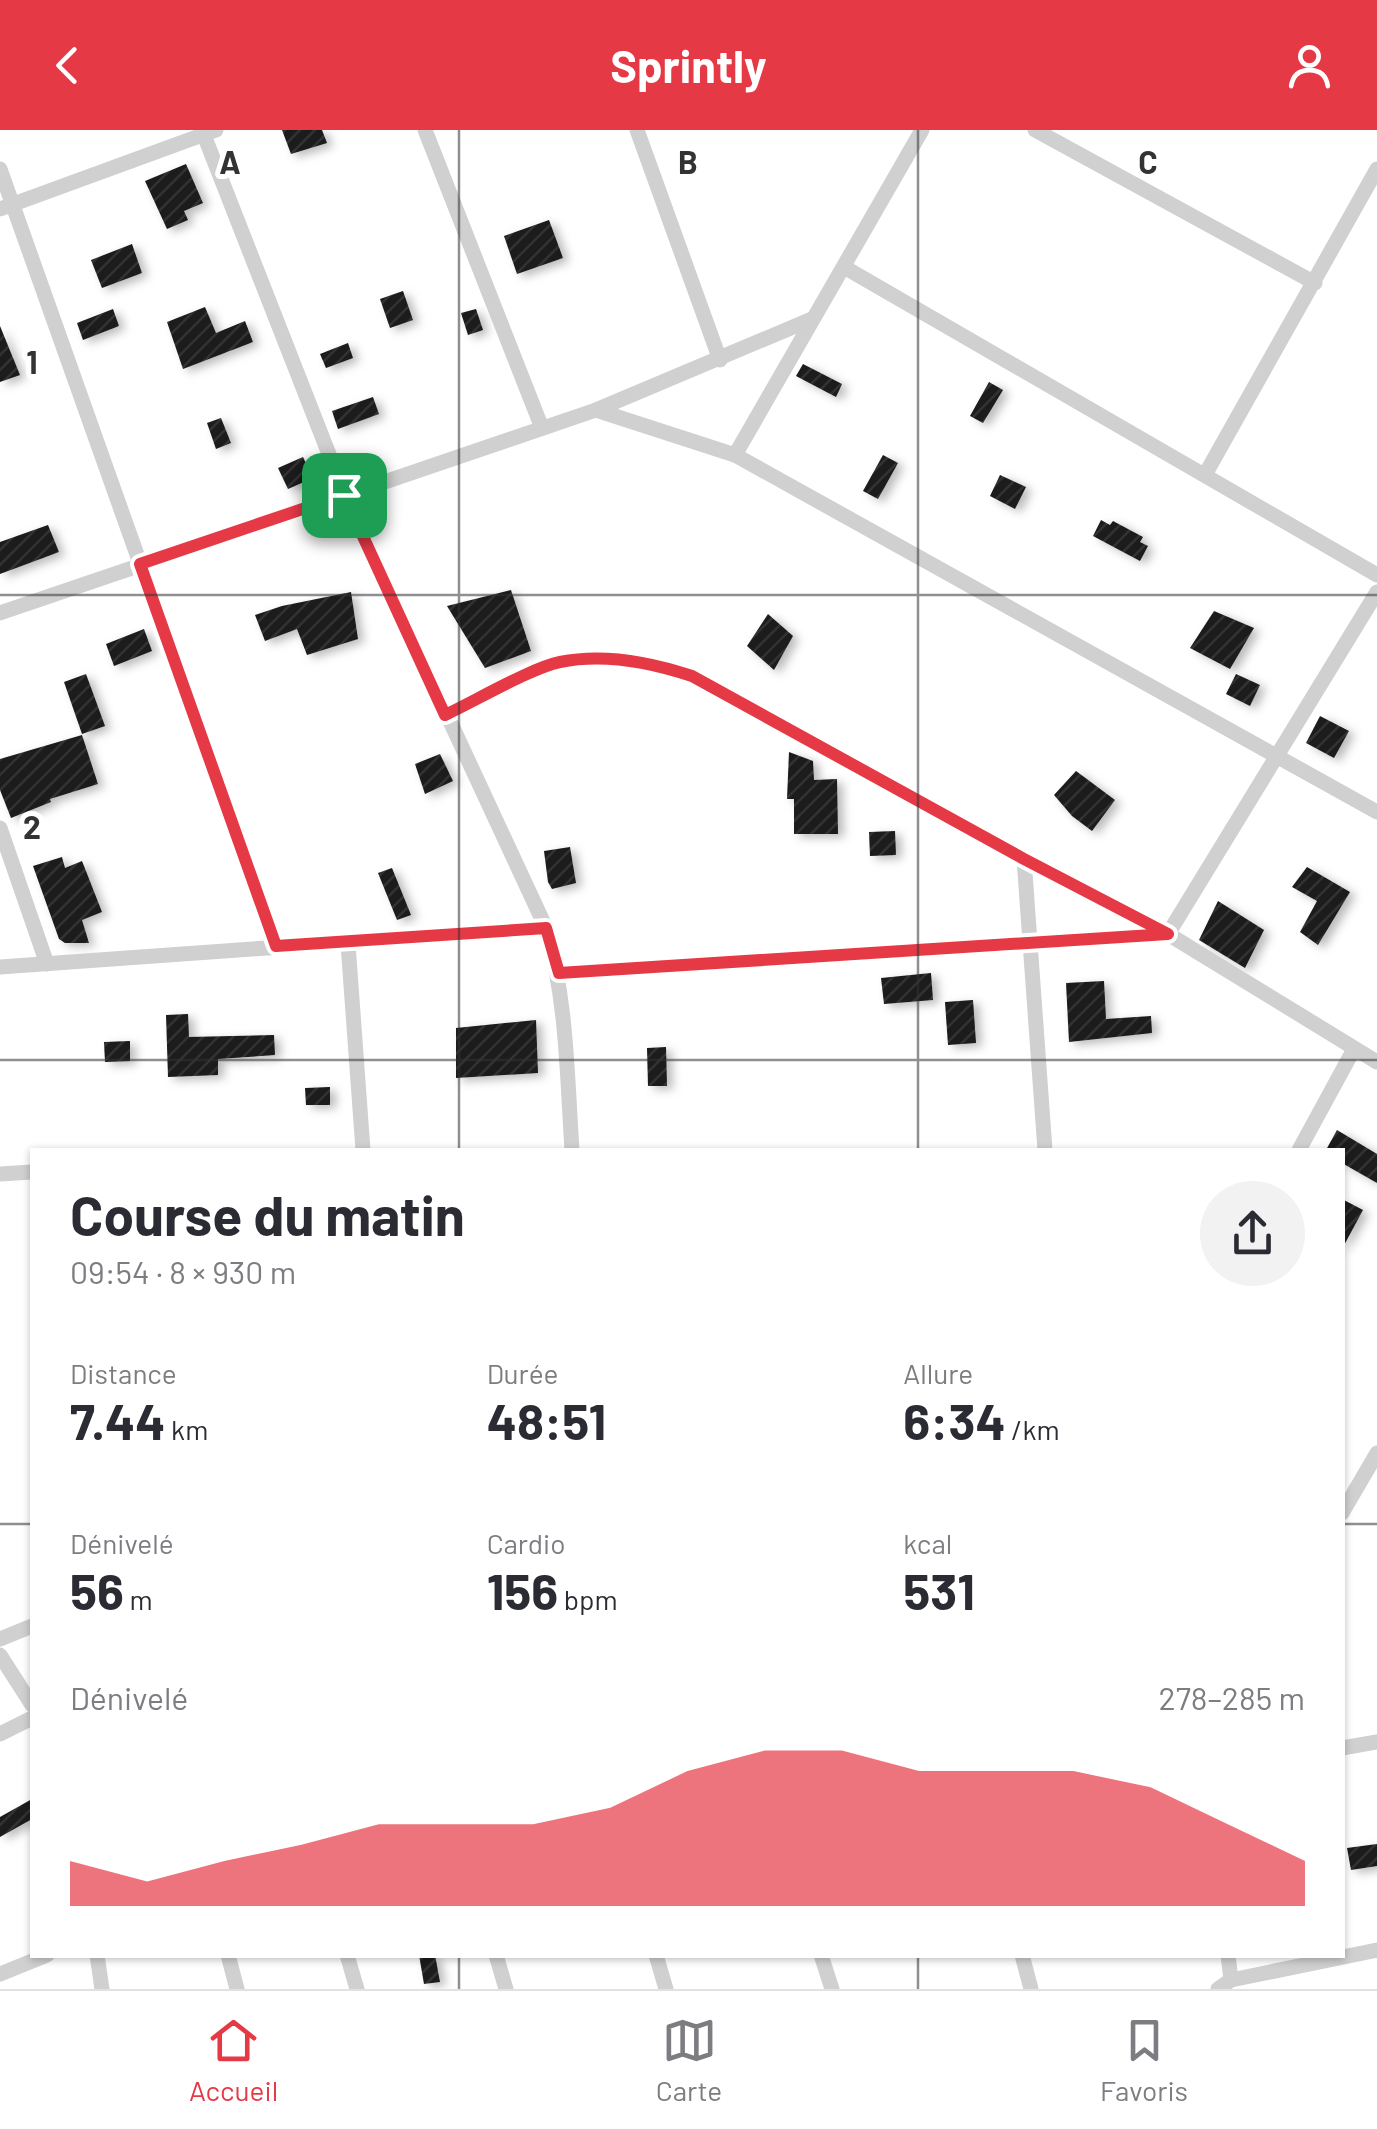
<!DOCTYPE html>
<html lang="fr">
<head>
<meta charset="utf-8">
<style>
	:root { --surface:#fff; --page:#f2f2f3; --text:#2b2b33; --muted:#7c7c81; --line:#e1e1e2; --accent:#e63946 }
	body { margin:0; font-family:Barlow,sans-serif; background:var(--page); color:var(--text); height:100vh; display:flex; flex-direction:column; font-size:38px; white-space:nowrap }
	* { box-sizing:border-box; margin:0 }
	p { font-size:32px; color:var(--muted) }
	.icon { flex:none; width:55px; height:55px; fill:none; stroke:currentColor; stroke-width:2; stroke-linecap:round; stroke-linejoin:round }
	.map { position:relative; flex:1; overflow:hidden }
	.panel { position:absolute; left:30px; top:1018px; width:1315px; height:810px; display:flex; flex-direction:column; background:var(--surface); border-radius:0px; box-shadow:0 2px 8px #0004 }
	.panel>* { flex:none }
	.pin { position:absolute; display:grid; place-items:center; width:85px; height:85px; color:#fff; margin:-42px; border-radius:20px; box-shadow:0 5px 15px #0006 }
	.round { display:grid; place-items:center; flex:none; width:105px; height:105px; border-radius:52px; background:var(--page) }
	.overview { display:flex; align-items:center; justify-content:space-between; height:170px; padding:0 40px }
	h1 { font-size:55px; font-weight:700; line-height:75px }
	.stats { display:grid; grid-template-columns:repeat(3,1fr); gap:15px; height:170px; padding:10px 40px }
	.stats div { display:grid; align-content:center }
	.stats b { font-size:50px; font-weight:700 }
	.stats small { font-size:28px; font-weight:400 }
	.stats p { font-size:28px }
	.chart { height:280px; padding:20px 40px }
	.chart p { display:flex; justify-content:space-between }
	.chart svg { width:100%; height:180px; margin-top:10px; fill:var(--accent); opacity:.7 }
	header { display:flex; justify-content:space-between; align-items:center; height:130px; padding:0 40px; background:var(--accent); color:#fff; font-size:45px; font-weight:700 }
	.tabs { display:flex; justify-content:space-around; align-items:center; height:140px; border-top:2px solid var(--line); background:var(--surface); font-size:28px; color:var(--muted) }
	.tabs a { display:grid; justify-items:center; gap:5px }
	.tabs .selected { color:var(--accent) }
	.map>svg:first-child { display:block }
</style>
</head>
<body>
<header><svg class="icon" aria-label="back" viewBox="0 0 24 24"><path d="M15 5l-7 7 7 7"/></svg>Sprintly<svg class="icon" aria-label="person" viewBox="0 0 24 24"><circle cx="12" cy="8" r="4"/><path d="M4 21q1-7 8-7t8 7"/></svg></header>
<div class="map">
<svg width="1377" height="1859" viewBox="0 0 1377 1859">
	<defs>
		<pattern id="building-hatch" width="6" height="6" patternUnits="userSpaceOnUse" patternTransform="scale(2.5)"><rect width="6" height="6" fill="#1a1a1a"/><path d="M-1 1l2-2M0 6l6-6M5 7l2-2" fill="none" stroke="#333"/></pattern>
		<filter id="shadow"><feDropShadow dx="6" dy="3.5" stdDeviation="5" flood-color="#0004"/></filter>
	</defs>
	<rect width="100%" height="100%" fill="#fff"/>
	<g fill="url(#building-hatch)" filter="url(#shadow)">
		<path d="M282,0H322L327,13L291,24Z"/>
		<path d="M186,34L203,73L184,81L188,90L167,99L145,51Z"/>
		<path d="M549,90L563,128L517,144L504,106Z"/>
		<path d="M132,114L142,143L102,158L91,130Z"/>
		<path d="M403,161L413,190L390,198L380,169Z"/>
		<path d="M205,177L216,203L245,191L253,212L183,239L167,192Z"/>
		<path d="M113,179L119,196L83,210L77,193Z"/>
		<path d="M476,179L483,200L468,205L461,183Z"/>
		<path d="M0,196L20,245L0,252Z"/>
		<path d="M348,213L353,228L326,238L320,224Z"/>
		<path d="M803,234L842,254L836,267L796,246Z"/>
		<path d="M989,252L1003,260L983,293L970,286Z"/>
		<path d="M373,267L379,284L338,299L332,281Z"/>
		<path d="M221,288L231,313L216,319L207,293Z"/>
		<path d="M883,325L898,333L878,369L863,361Z"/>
		<path d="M303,327L313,348L288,359L278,338Z"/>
		<path d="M1000,345L1026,357L1015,379L990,366Z"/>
		<path d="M1101,390L1110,395L1113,391L1143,407L1140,412L1148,416L1140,431L1093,406Z"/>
		<path d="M48,395L59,422L0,444V412Z"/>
		<path d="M511,460L531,521L485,538L447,476Z"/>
		<path d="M351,462L358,509L307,525L297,499L265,511L255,485L282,476Z"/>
		<path d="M1214,481L1254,498L1230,539L1190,518Z"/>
		<path d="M768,484L793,506L774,540L747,516Z"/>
		<path d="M144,499L152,521L114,536L106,514Z"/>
		<path d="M86,544L105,596L82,604L64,552Z"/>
		<path d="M1236,544L1260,555L1250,576L1226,564Z"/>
		<path d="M1320,586L1349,601L1334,628L1306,613Z"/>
		<path d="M82,605L98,654L50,669L51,672L11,688L0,660V629Z"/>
		<path d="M789,622L813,631L814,650L837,649L838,704H794V669H787Z"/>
		<path d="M440,624L453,651L425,664L415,634Z"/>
		<path d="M1076,641L1115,670L1092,701L1072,686L1054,665Z"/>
		<path d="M895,701L896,725L870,726L869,702Z"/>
		<path d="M570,717L576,753L552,759L548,752L544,721Z"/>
		<path d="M62,727L65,738L82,731L102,782L82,790L89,813H65L59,809L33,736Z"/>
		<path d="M1307,737L1350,762L1318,815L1300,802L1317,771L1292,757Z"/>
		<path d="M392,738L411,785L397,790L378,743Z"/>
		<path d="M1218,771L1264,800L1245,838L1199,810Z"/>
		<path d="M931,843L933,870L884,874L881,848Z"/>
		<path d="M1104,851L1106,889L1151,886L1152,903L1069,912L1066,853Z"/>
		<path d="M973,870L976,913L948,915L945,872Z"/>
		<path d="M188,884L189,907L274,905L275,925L218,929V945L168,947L166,885Z"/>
		<path d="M536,890L538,943L456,948V898Z"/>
		<path d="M130,911V931L105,932L104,912Z"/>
		<path d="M666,917L667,956H648L647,918Z"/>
		<path d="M330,957V975H306L305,958Z"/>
		<path d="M1337,1000L1377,1024V1053L1342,1033V1020H1326Z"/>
		<path d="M1342,1069L1363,1080L1342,1119Z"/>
		<path d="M32,1669V1689L0,1707V1687Z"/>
		<path d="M1377,1714V1736L1351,1740L1347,1718Z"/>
		<path d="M419,1825H435L440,1852L424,1854Z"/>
	</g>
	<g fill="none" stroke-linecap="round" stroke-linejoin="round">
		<g stroke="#d0d0d0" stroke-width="15">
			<path d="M202,0L345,365L546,798C567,871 567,945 572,1020"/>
			<path d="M425,0L542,298"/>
			<path d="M637,0L720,230"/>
			<path d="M1035,0L1315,153"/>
			<path d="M0,39L276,816"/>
			<path d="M0,79L216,0"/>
			<path d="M844,137L1377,445"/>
			<path d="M596,280L735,325L1377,682"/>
			<path d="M735,325L922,0"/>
			<path d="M1206,343L1377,39"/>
			<path d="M0,483L596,280L812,189"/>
			<path d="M445,585C475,571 531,538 560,532C603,523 651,532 692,546L1024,729L1168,804L1377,932"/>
			<path d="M0,698L47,834"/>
			<path d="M1024,729L1045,1020"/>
			<path d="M348,814L363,1020"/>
			<path d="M0,837L546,798"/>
			<path d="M559,843L1168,804L1377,462"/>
			<path d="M1299,1020L1354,919"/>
			<path d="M0,1044L32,1042"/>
			<path d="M1342,1383L1377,1323"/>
			<path d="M0,1509L32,1496"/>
			<path d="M0,1525L32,1575"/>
			<path d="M0,1604L32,1588"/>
			<path d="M1342,1618L1377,1612"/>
			<path d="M97,1825L102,1859"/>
			<path d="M228,1825L237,1859"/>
			<path d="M347,1825L357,1859"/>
			<path d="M496,1825L506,1859"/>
			<path d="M656,1825L666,1859"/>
			<path d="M821,1825L832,1859"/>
			<path d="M1022,1825L1031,1859"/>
			<path d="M1228,1825L1231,1850"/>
			<path d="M0,1844L47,1825"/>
			<path d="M1218,1859L1231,1850L1377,1820"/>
		</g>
	</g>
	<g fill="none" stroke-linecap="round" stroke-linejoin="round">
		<g stroke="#fff" stroke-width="20">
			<path id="route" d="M344,365L445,585C475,571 531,538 560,532C603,523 650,532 692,546L1024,729L1168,804L559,843L546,798L276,816L140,434Z"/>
		</g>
		<use href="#route" stroke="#e63946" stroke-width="12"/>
	</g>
	<path fill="none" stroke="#333" stroke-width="2.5" stroke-opacity="0.55" d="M459,0V1020M918,0V1020M0,465H1377M0,930H1377M0,1394H32M1342,1394H1377M459,1825V1859M918,1825V1859"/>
	<g font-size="32" text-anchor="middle" font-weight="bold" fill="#333" stroke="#fff" stroke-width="10" stroke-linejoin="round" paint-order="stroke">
		<text x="230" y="44">A</text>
		<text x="688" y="44">B</text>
		<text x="1148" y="44">C</text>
		<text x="32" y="244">1</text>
		<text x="32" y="709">2</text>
	</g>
</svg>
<div class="pin" style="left:344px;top:365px;background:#1e9e55"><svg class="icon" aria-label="arrive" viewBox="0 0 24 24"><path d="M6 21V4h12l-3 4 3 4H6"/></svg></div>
<section class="panel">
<div class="overview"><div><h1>Course du matin</h1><p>09:54 · 8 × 930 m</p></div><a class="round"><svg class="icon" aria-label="share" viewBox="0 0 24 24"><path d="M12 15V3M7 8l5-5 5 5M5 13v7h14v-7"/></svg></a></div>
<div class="stats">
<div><p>Distance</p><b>7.44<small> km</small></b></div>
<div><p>Durée</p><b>48:51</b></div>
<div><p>Allure</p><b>6:34<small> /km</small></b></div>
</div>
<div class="stats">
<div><p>Dénivelé</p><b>56<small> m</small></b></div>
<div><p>Cardio</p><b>156<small> bpm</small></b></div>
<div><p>kcal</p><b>531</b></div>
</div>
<div class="chart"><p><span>Dénivelé</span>278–285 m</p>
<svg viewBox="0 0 160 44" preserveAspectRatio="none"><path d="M0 44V33L10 38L20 33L30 29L40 24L50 24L60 24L70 20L80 11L90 6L100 6L110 11L120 11L130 11L140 15L150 24L160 33V44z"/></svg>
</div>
</section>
</div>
<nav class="tabs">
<a class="selected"><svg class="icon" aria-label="home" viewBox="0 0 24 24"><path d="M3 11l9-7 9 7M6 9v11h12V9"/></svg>Accueil</a>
<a><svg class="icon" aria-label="map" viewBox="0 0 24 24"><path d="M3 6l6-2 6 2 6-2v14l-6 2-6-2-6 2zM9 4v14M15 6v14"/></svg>Carte</a>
<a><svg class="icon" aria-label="saved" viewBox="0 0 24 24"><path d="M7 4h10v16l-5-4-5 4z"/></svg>Favoris</a>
</nav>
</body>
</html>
